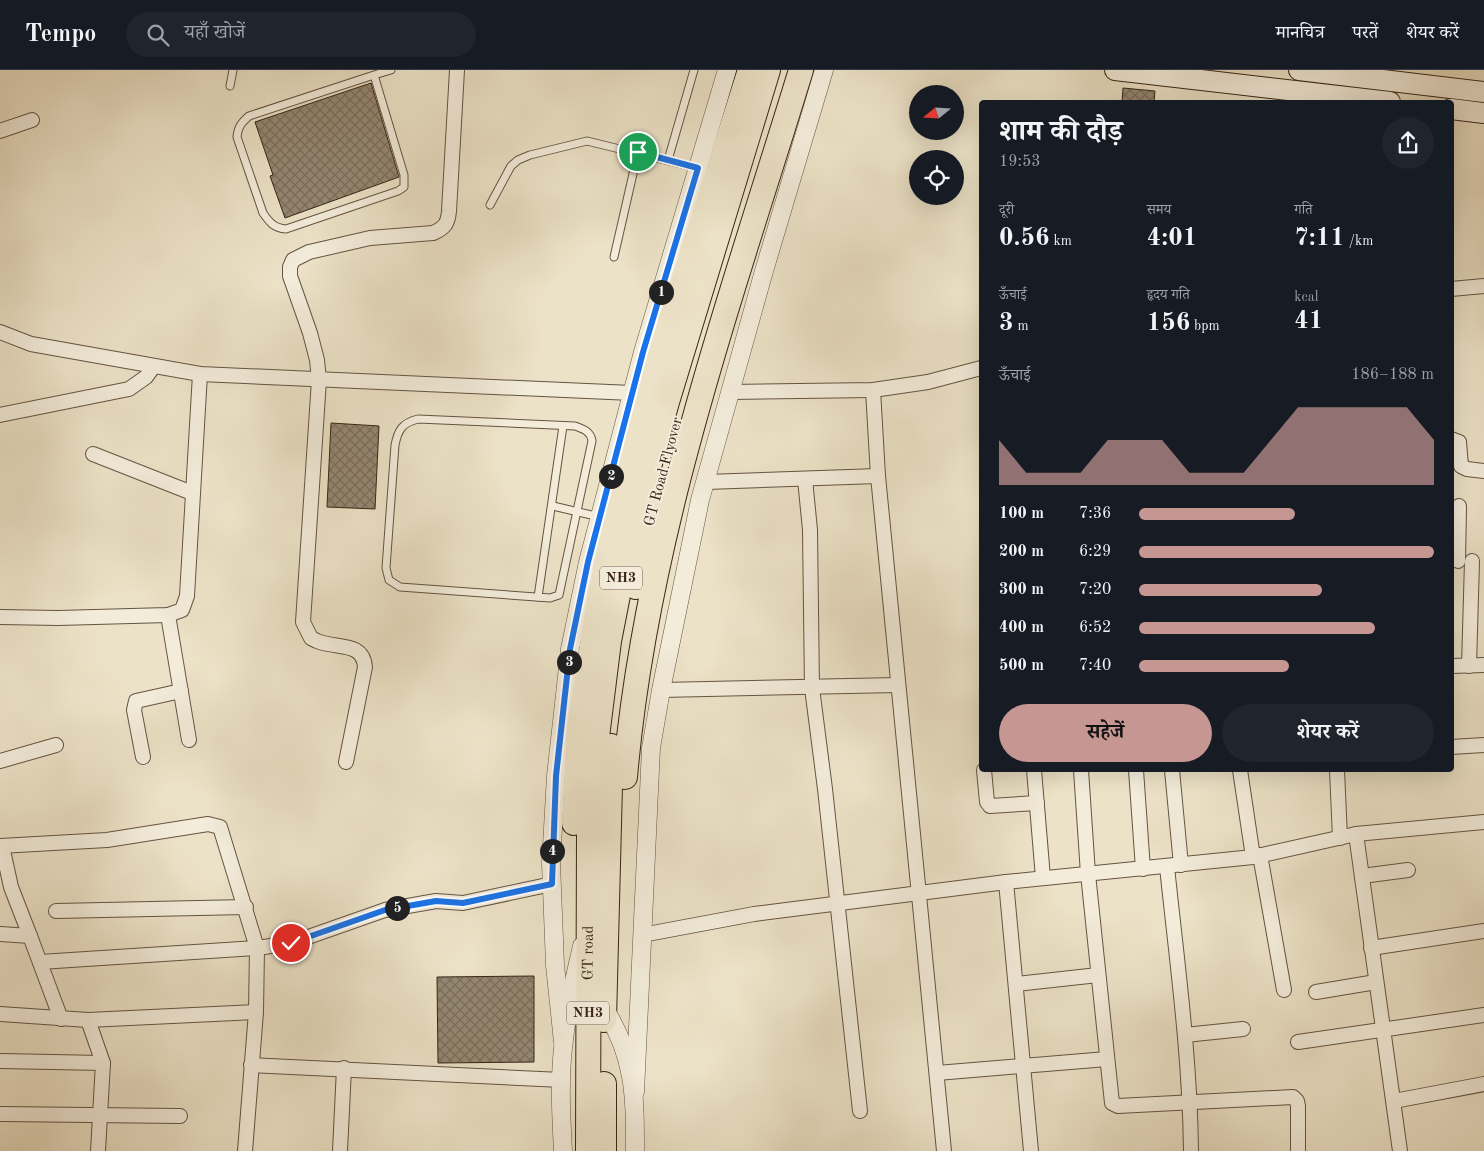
<!DOCTYPE html>
<html lang="hi">
<head>
<meta charset="utf-8">
<style>
	:root { --surface:#171b24; --page:#20242c; --text:#f1f3f6; --muted:#9ea1a6; --line:#363941; --accent:#c59692 }
	body { margin:0; font-family:"Old Standard TT","Noto Serif Devanagari",serif; background:var(--page); color:var(--text); height:100vh; display:flex; flex-direction:column; font-size:19px; white-space:nowrap }
	* { box-sizing:border-box; margin:0 }
	p { font-size:16px; color:var(--muted) }
	.icon { flex:none; width:28px; height:28px; fill:none; stroke:currentColor; stroke-width:2; stroke-linecap:round; stroke-linejoin:round }
	.map { position:relative; flex:1; overflow:hidden }
	.side { position:absolute; left:979px; top:30px; width:475px; height:672px; display:flex; flex-direction:column; background:var(--surface); border-radius:5px; box-shadow:0 5px 20px #0002 }
	.side>* { flex:none }
	.needle { width:32px; rotate:252deg }
	.controls { position:absolute; left:909px; top:15px; display:grid; gap:10px }
	.controls a { display:grid; place-items:center; width:55px; height:55px; border-radius:50%; background:var(--surface); box-shadow:0 5px 20px #0002; font-size:25px }
	.pin { position:absolute; display:grid; place-items:center; width:42px; height:42px; color:#fff; margin:-21px; border:2px solid #fff; border-radius:50%; box-shadow:0 1px 5px #0007 }
	.km { position:absolute; width:25px; height:25px; margin:-12px; border-radius:50%; background:#222; color:#fff; font-size:14px; line-height:25px; text-align:center }
	.round { display:grid; place-items:center; flex:none; width:52px; height:52px; border-radius:26px; background:var(--page) }
	.overview { display:flex; align-items:center; justify-content:space-between; height:85px; padding:0 20px }
	h1 { font-size:28px; font-weight:700; line-height:38px }
	.stats { display:grid; grid-template-columns:repeat(3,1fr); gap:8px; height:85px; padding:5px 20px }
	.stats div { display:grid; align-content:center }
	.stats b { font-size:25px; font-weight:700 }
	.stats small { font-size:14px; font-weight:400 }
	.stats p { font-size:14px }
	.chart { height:140px; padding:10px 20px }
	.chart p { display:flex; justify-content:space-between }
	.chart svg { width:100%; height:90px; margin-top:5px; fill:var(--accent); opacity:.7 }
	.cta { display:flex; gap:10px; margin-top:auto; padding:10px 20px }
	.cta a { flex:1; height:58px; border-radius:30px; background:var(--accent); color:#111; font-size:20px; font-weight:700; line-height:58px; text-align:center }
	.cta a+a { background:var(--page); color:var(--text) }
	ul { padding:0 20px; list-style:none; font-size:16px }
	li { display:grid; grid-template-columns:80px 60px 1fr; align-items:center; height:38px }
	li i { height:12px; border-radius:6px; background:var(--accent) }
	header { display:flex; align-items:center; gap:30px; box-sizing:border-box; height:70px; padding:0 25px; background:var(--surface); border-bottom:1px solid var(--line) }
	header strong { font-size:24px }
	nav { display:flex; gap:28px; margin-inline-start:auto; font-size:18px }
	.search { width:350px; height:45px; background:var(--page); display:flex; align-items:center; gap:12px; box-sizing:border-box; padding:0 18px; border-radius:28px; color:var(--muted); font-size:19px }
	.map>svg:first-child { display:block }
</style>
</head>
<body>
<header>
<strong>Tempo</strong>
<div class="search"><svg class="icon" aria-label="search" viewBox="0 0 24 24"><circle cx="10" cy="10" r="6"/><path d="M15 15l6 6"/></svg>यहाँ खोजें</div>
<nav><a>मानचित्र</a><a>परतें</a><a>शेयर करें</a></nav>
</header>
<div class="map">
<svg width="1484" height="1081" viewBox="0 0 1484 1081">
	<defs>
		<pattern id="building-cross-hatch" width="8" height="8" patternUnits="userSpaceOnUse" patternTransform="scale(1.25)"><rect width="8" height="8" fill="#958772"/><path d="M0 0l8 8M0 8l8-8" fill="none" stroke="#7a6e5d"/></pattern>
	</defs>
	<rect width="100%" height="100%" fill="#ece2c7"/>
	<filter id="stains"><feTurbulence type="fractalNoise" baseFrequency=".004" numOctaves="4"/><feColorMatrix values="0 0 0 0 .2 0 0 0 0 .09 0 0 0 0 .02 0 0 0 .5 -.17"/></filter>
	<radialGradient id="worn" r=".72"><stop offset=".6" stop-color="#630" stop-opacity="0"/><stop offset="1" stop-color="#630" stop-opacity=".3"/></radialGradient>
	<g fill="url(#building-cross-hatch)" stroke="#362516">
		<path d="M371,13L399,107L285,148L270,106L273,105L255,52Z"/>
		<path d="M1123,18L1155,21L1154,32H1122Z"/>
		<path d="M331,353L379,356L375,439L327,437Z"/>
		<path d="M534,906V992L438,993L437,907Z"/>
	</g>
	<g fill="none" stroke-linecap="round" stroke-linejoin="round">
		<g stroke="#645442" stroke-width="9">
			<g id="service">
				<path d="M374,5L404,105V117L398,121L286,159C274,158 270,153 263,143L237,67C238,57 241,53 249,46L374,5L391,0"/>
				<path d="M230,16L233,0"/>
				<path d="M668,90L694,0"/>
				<path d="M490,135L511,96L518,90L530,85L587,71L697,98"/>
				<path d="M614,187L638,82"/>
				<path d="M418,349L575,356C584,359 591,362 592,371L559,525L550,528L400,517L389,510L386,498L395,375C398,360 402,353 418,349Z"/>
				<path d="M553,436L600,447"/>
				<path d="M538,527L563,356"/>
			</g>
		</g>
		<g stroke="#645442" stroke-width="16">
			<g id="minor">
				<path d="M0,61L32,50"/>
				<path d="M1451,219L1484,216"/>
				<path d="M0,262L31,274L200,304L632,323"/>
				<path d="M873,320L878,406L944,1081"/>
				<path d="M730,322L873,320L928,312L981,298"/>
				<path d="M0,345L129,319L146,307L154,296"/>
				<path d="M1451,369L1459,372L1461,396L1467,399L1484,401"/>
				<path d="M93,384L192,423"/>
				<path d="M805,409L810,460L812,618L825,719L860,1041"/>
				<path d="M706,412L878,406"/>
				<path d="M1458,491L1459,436"/>
				<path d="M168,545L189,670"/>
				<path d="M0,547L58,548L168,545L182,540L187,526L200,304"/>
				<path d="M1451,596L1484,595"/>
				<path d="M1469,596L1472,491"/>
				<path d="M661,620L898,615"/>
				<path d="M1451,677L1484,675"/>
				<path d="M143,687L134,640L136,631L181,621"/>
				<path d="M0,691L56,675"/>
				<path d="M346,692L365,597C363,571 336,579 317,571L311,568L303,552L319,310L317,290L310,263L290,206V197L293,190L309,182L370,168L433,163C445,158 448,153 449,141L457,0"/>
				<path d="M984,700L987,732L990,736L1037,733"/>
				<path d="M1034,700L1043,808"/>
				<path d="M1081,700L1088,804L1112,1033L1118,1036L1293,1027L1297,1031L1298,1036V1081"/>
				<path d="M1136,700L1143,799"/>
				<path d="M1172,700L1181,795"/>
				<path d="M1240,700L1253,787"/>
				<path d="M1337,700L1340,768"/>
				<path d="M1356,764L1400,1081"/>
				<path d="M0,776L107,770L208,754L220,757L257,878L256,942L245,1081"/>
				<path d="M2,776L11,817L30,866"/>
				<path d="M1260,785L1284,920"/>
				<path d="M1167,797C1177,892 1190,986 1191,1081"/>
				<path d="M1362,806L1408,800"/>
				<path d="M1006,812L1031,1081"/>
				<path d="M56,841L246,837"/>
				<path d="M0,864L30,866L61,949"/>
				<path d="M642,865L754,844L1006,812L1253,787L1356,764L1484,752"/>
				<path d="M1371,878L1484,861"/>
				<path d="M40,892L257,878L291,873L385,840L436,831L463,833L552,814"/>
				<path d="M1016,914L1098,905"/>
				<path d="M1316,922L1376,912"/>
				<path d="M0,944L88,950L256,942"/>
				<path d="M88,950L103,993L98,1081"/>
				<path d="M1185,965L1243,959"/>
				<path d="M1298,972L1484,945"/>
				<path d="M0,991L103,993"/>
				<path d="M251,995L562,1010"/>
				<path d="M937,1003L1107,989"/>
				<path d="M1394,1031L1484,1014"/>
				<path d="M0,1044L180,1046"/>
				<path d="M340,1081L344,998"/>
			</g>
		</g>
		<g stroke="#645442" stroke-width="19">
			<g id="tertiary">
				<path d="M604,938C635,987 635,1025 635,1081"/>
				<path d="M563,972L555,895L551,793L556,706L570,579L588,492L643,282L727,0"/>
				<path d="M635,1022L651,678L661,620L700,430L764,201L824,0"/>
				<path d="M563,1081C561,1044 559,1006 564,970C567,938 575,907 582,876"/>
			</g>
		</g>
		<g stroke="#362516" stroke-width="22">
			<g id="secondary">
				<path d="M1115,0L1390,32"/>
				<path d="M1299,0L1484,22"/>
				<path d="M1451,39L1484,43"/>
			</g>
		</g>
		<g stroke="#362516" stroke-width="26">
			<g id="trunk">
				<path d="M636,517L653,440"/>
				<path d="M625,707C646,464 730,232 801,0"/>
				<path d="M574,753L579,660L599,529L619,431L661,281L750,0"/>
				<path d="M604,950L611,676"/>
				<path d="M604,1014V1081"/>
				<path id="s1" d="M588,1081L589,764L596,675L609,571L629,469L667,332L768,0"/>
			</g>
		</g>
		<use href="#service" stroke="#f3ecdb" stroke-width="7"/>
		<use href="#minor" stroke="#f3ecdb" stroke-width="14"/>
		<use href="#tertiary" stroke="#f3ecdb" stroke-width="18"/>
		<use href="#secondary" stroke="#f3ecdb" stroke-width="20"/>
		<use href="#trunk" stroke="#ece2c7" stroke-width="24"/>
	</g>
	<g fill="none" stroke-linecap="round" stroke-linejoin="round">
		<g stroke="#fff" stroke-width="10">
			<path id="route" d="M291,873L385,840L436,831L463,833L552,814L556,706L570,579L588,492L643,282L698,98L638,82"/>
		</g>
		<use href="#route" stroke="#1a73e8" stroke-width="6"/>
	</g>
	<g text-anchor="middle" dominant-baseline="central" stroke-width="4" stroke-linejoin="round" paint-order="stroke">
		<g fill="#f3ecdb" stroke="#6f6151" stroke-width="1">
			<rect x="600" y="496.5" width="42" height="23" rx="4"/>
			<rect x="567" y="931.5" width="42" height="23" rx="4"/>
		</g>
		<g font-size="14" font-weight="bold" fill="#362516">
			<text x="621" y="508">NH3</text>
			<text x="588" y="943">NH3</text>
		</g>
		<g font-size="15" fill="#362516" stroke="#f3ecdb">
			<text transform="translate(664 402) rotate(-75)">GT Road Flyover</text>
			<text stroke="none"><textPath href="#s1" startOffset="198">GT road</textPath></text>
		</g>
	</g>
	<rect width="100%" height="100%" filter="url(#stains)"/>
	<rect width="100%" height="100%" fill="url(#worn)"/>
</svg>
<div class="controls">
<a><svg class="needle" viewBox="-14 -14 28 28"><path d="M0-13l5 13h-10z" fill="#e53935"/><path d="M0 13l5-13h-10z" fill="#9ea1a6"/></svg></a>
<a><svg class="icon" aria-label="locate" viewBox="0 0 24 24"><circle cx="12" cy="12" r="6"/><path d="M12 2v4M12 18v4M2 12h4M18 12h4"/></svg></a>
</div>
<div class="pin" style="left:638px;top:82px;background:#1e9e55"><svg class="icon" aria-label="arrive" viewBox="0 0 24 24"><path d="M6 21V4h12l-3 4 3 4H6"/></svg></div>
<div class="pin" style="left:291px;top:873px;background:#d93025"><svg class="icon" aria-label="check" viewBox="0 0 24 24"><path d="M5 12l5 5 9-10"/></svg></div>
<b class="km" style="left:661px;top:222px">1</b>
<b class="km" style="left:611px;top:406px">2</b>
<b class="km" style="left:569px;top:592px">3</b>
<b class="km" style="left:552px;top:781px">4</b>
<b class="km" style="left:397px;top:838px">5</b>
<section class="side">
<div class="overview"><div><h1>शाम की दौड़</h1><p>19:53</p></div><a class="round"><svg class="icon" aria-label="share" viewBox="0 0 24 24"><path d="M12 15V3M7 8l5-5 5 5M5 13v7h14v-7"/></svg></a></div>
<div class="stats">
<div><p>दूरी</p><b>0.56<small> km</small></b></div>
<div><p>समय</p><b>4:01</b></div>
<div><p>गति</p><b>7:11<small> /km</small></b></div>
</div>
<div class="stats">
<div><p>ऊँचाई</p><b>3<small> m</small></b></div>
<div><p>हृदय गति</p><b>156<small> bpm</small></b></div>
<div><p>kcal</p><b>41</b></div>
</div>
<div class="chart"><p><span>ऊँचाई</span>186–188 m</p>
<svg viewBox="0 0 160 44" preserveAspectRatio="none"><path d="M0 44V22L10 38L20 38L30 38L40 22L50 22L60 22L70 38L80 38L90 38L100 22L110 6L120 6L130 6L140 6L150 6L160 22V44z"/></svg>
</div>
<ul>
<li><b>100 m</b>7:36<i style="width:53%"></i></li>
<li><b>200 m</b>6:29<i style="width:100%"></i></li>
<li><b>300 m</b>7:20<i style="width:62%"></i></li>
<li><b>400 m</b>6:52<i style="width:80%"></i></li>
<li><b>500 m</b>7:40<i style="width:51%"></i></li>
</ul>
<div class="cta"><a>सहेजें</a><a>शेयर करें</a></div>
</section>
</div>
</body>
</html>
